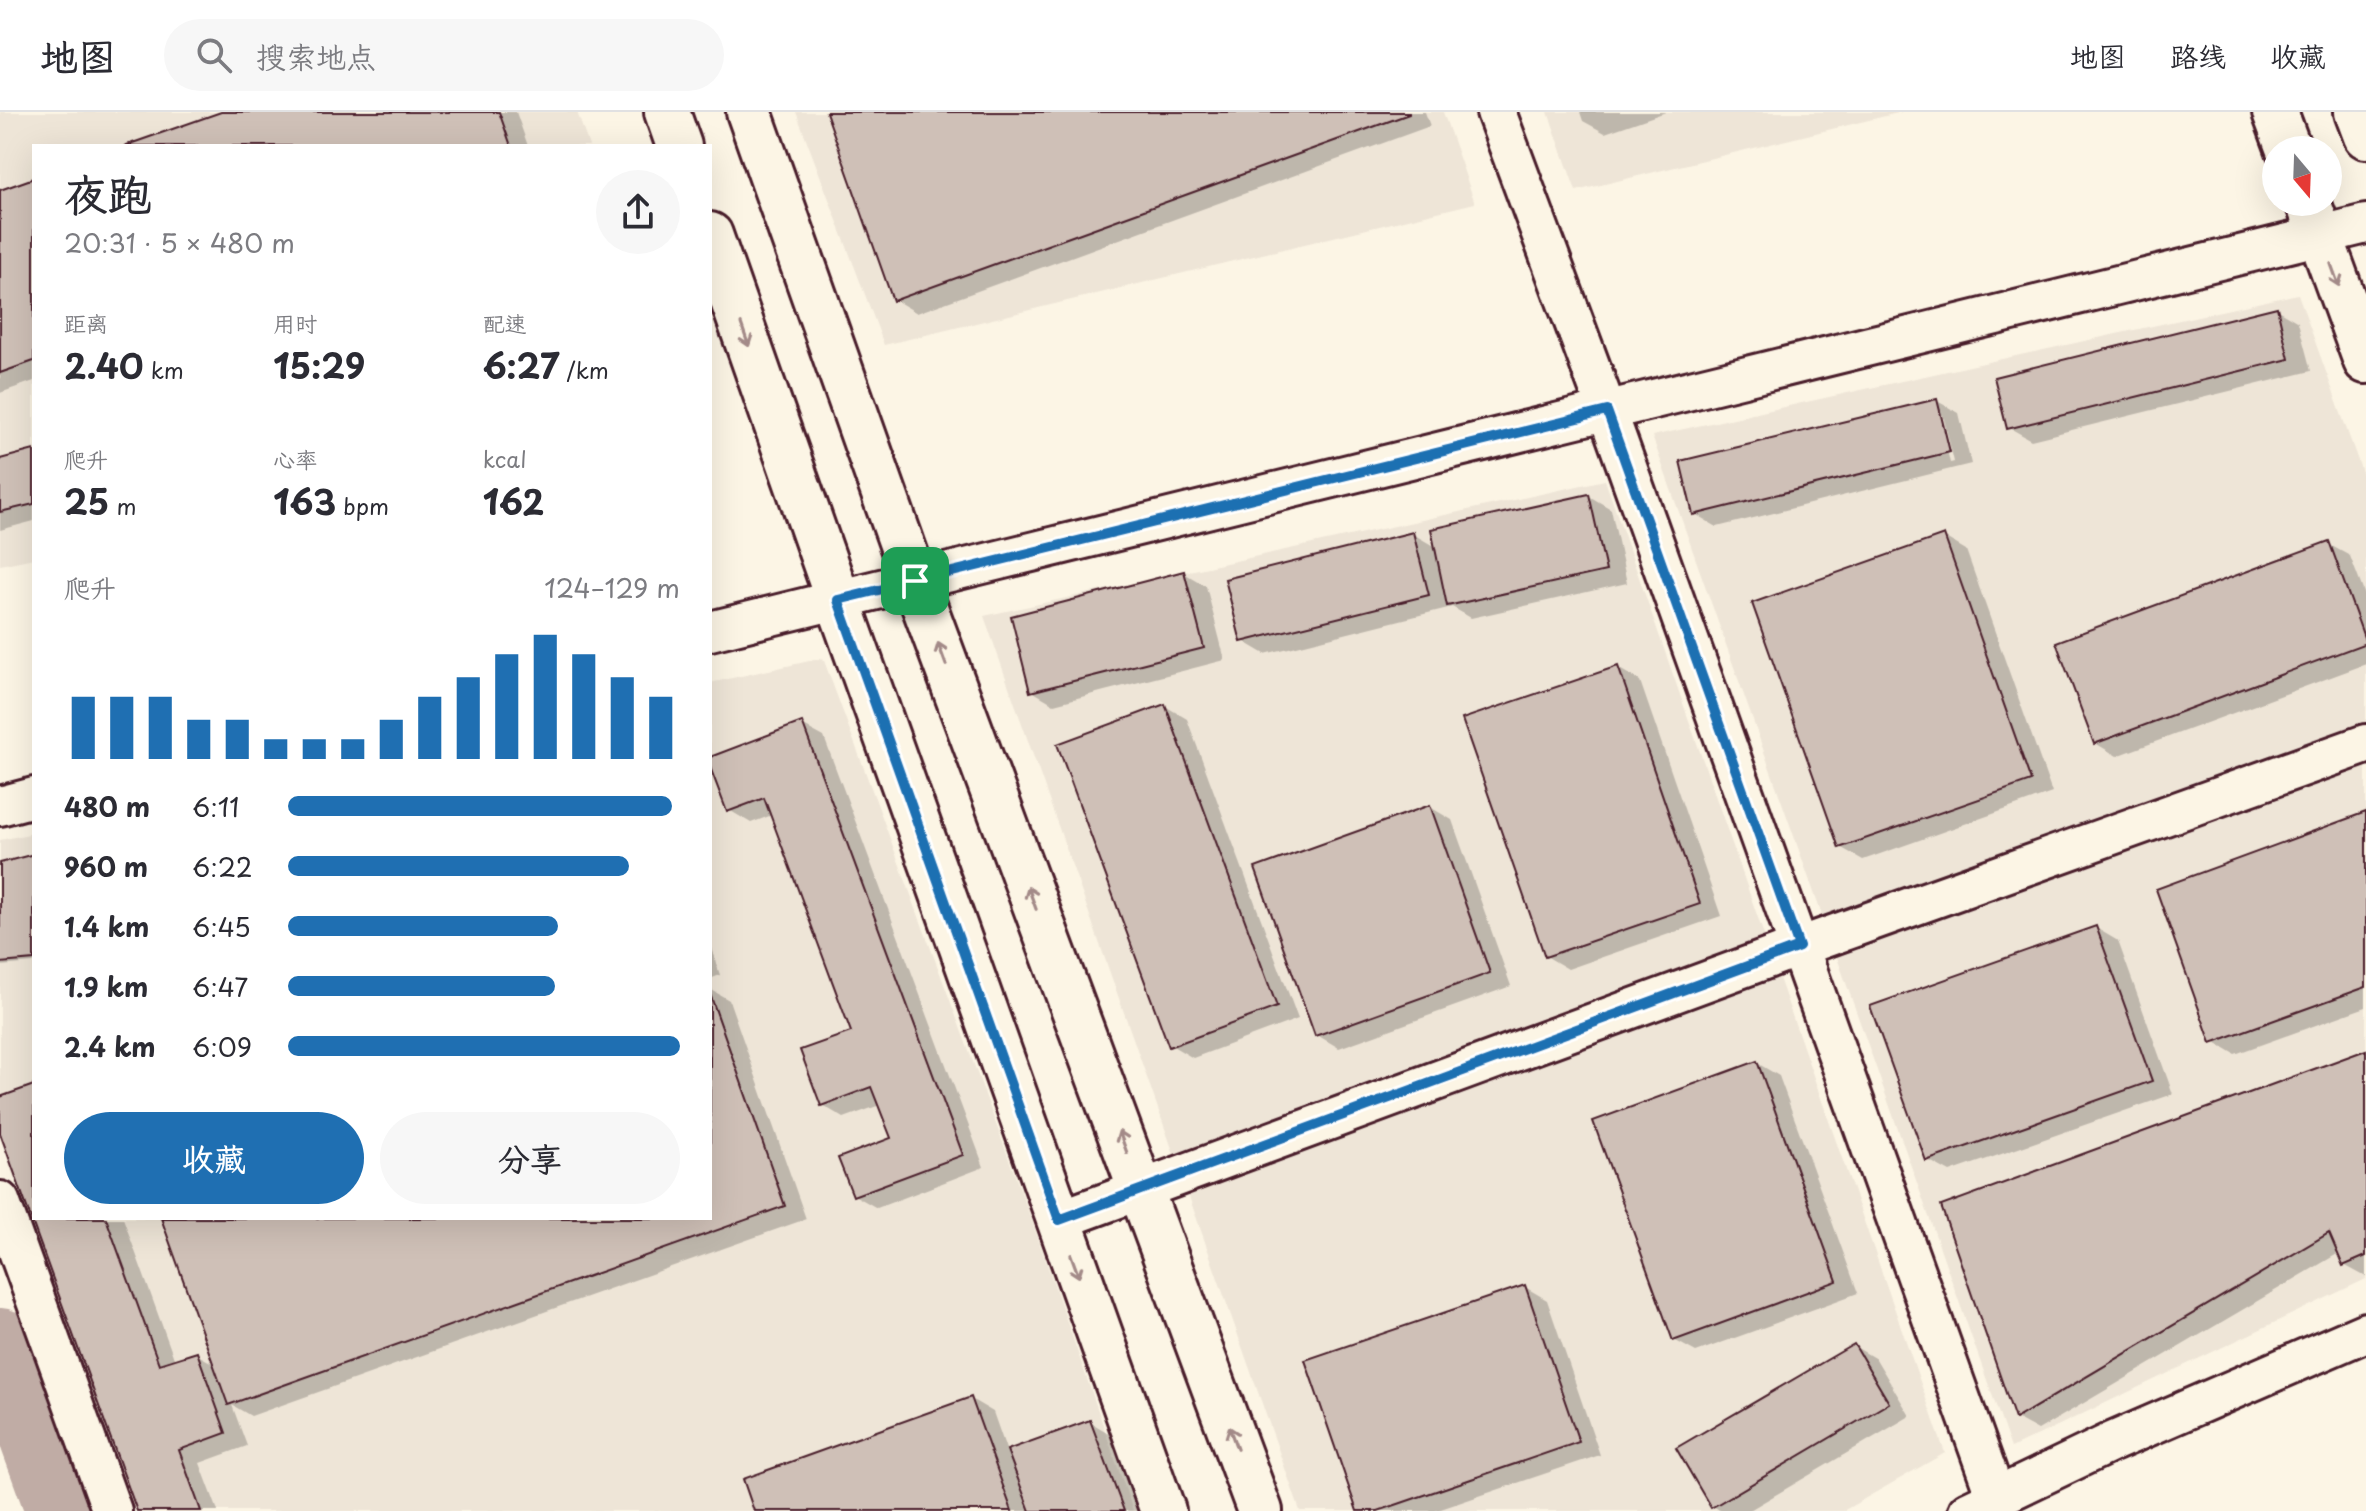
<!DOCTYPE html>
<html lang="zh">
<head>
<meta charset="utf-8">
<style>
	:root { --surface:#fff; --page:#f7f7f7; --text:#2b2b33; --muted:#7c7c81; --line:#e1e1e2; --accent:#1f6fb2 }
	body { margin:0; font-family:"Playpen Sans","LXGW WenKai TC",sans-serif; background:var(--page); color:var(--text); height:100vh; display:flex; flex-direction:column; font-size:30px; white-space:nowrap }
	* { box-sizing:border-box; margin:0 }
	p { font-size:26px; color:var(--muted) }
	.icon { flex:none; width:44px; height:44px; fill:none; stroke:currentColor; stroke-width:2; stroke-linecap:round; stroke-linejoin:round }
	.map { position:relative; flex:1; overflow:hidden }
	.side { position:absolute; left:32px; top:32px; width:680px; height:1076px; display:flex; flex-direction:column; background:var(--surface); border-radius:0px; box-shadow:0 8px 32px #0002 }
	.side>* { flex:none }
	.needle { width:52px; rotate:161deg }
	.controls { position:absolute; left:2262px; top:24px; display:grid; gap:16px }
	.controls a { display:grid; place-items:center; width:80px; height:80px; border-radius:50%; background:var(--surface); box-shadow:0 8px 32px #0002; font-size:40px }
	.pin { position:absolute; display:grid; place-items:center; width:68px; height:68px; color:#fff; margin:-34px; border-radius:16px; box-shadow:0 4px 12px #0006 }
	.round { display:grid; place-items:center; flex:none; width:84px; height:84px; border-radius:42px; background:var(--page) }
	.summary { display:flex; align-items:center; justify-content:space-between; height:136px; padding:0 32px }
	h1 { font-size:44px; font-weight:700; line-height:60px }
	.metrics { display:grid; grid-template-columns:repeat(3,1fr); gap:12px; height:136px; padding:8px 32px }
	.metrics div { display:grid; align-content:center }
	.metrics b { font-size:34px; font-weight:700 }
	.metrics small { font-size:22px; font-weight:400 }
	.metrics p { font-size:22px }
	.chart { height:224px; padding:16px 32px }
	.chart p { display:flex; justify-content:space-between }
	.chart svg { width:100%; height:144px; margin-top:8px; stroke:var(--accent); stroke-width:6 }
	.action { display:flex; gap:16px; margin-top:auto; padding:16px 32px }
	.action a { flex:1; height:92px; border-radius:48px; background:var(--accent); color:#fff; font-size:32px; font-weight:700; line-height:92px; text-align:center }
	.action a+a { background:var(--page); color:var(--text) }
	ul { padding:0 32px; list-style:none; font-size:26px }
	li { display:grid; grid-template-columns:128px 96px 1fr; align-items:center; height:60px }
	li i { height:20px; border-radius:10px; background:var(--accent) }
	header { display:flex; align-items:center; gap:48px; box-sizing:border-box; height:112px; padding:0 40px; background:var(--surface); border-bottom:2px solid var(--line) }
	header strong { font-size:38px }
	nav { display:flex; gap:44px; margin-inline-start:auto; font-size:28px }
	.search { width:560px; height:72px; background:var(--page); display:flex; align-items:center; gap:20px; box-sizing:border-box; padding:0 28px; border-radius:44px; color:var(--muted); font-size:30px }
	.map>svg:first-child { display:block }
</style>
</head>
<body>
<header>
<strong>地图</strong>
<div class="search"><svg class="icon" aria-label="search" viewBox="0 0 24 24"><circle cx="10" cy="10" r="6"/><path d="M15 15l6 6"/></svg>搜索地点</div>
<nav><a>地图</a><a>路线</a><a>收藏</a></nav>
</header>
<div class="map">
<svg width="2366" height="1399" viewBox="0 0 2366 1399">
	<rect width="100%" height="100%" fill="#fcf5e5"/>
	<filter id="ink" filterUnits="userSpaceOnUse"><feTurbulence type="fractalNoise" baseFrequency=".0125" numOctaves="2"/><feDisplacementMap in="SourceGraphic" scale="16" xChannelSelector="R" yChannelSelector="G"/><feConvolveMatrix kernelMatrix="1 2 1 2 8 2 1 2 1" color-interpolation-filters="sRGB"/></filter>
	<g filter="url(#ink)">
		<g fill="#eee5d7">
			<path d="M0,0H577L589,34H34V446L0,453Z"/>
			<path d="M796,0H1443L1475,91L884,233Z"/>
			<path d="M1548,0H1902L1576,79Z"/>
			<path d="M2298,182L2366,371V1167L2011,1336L1652,324Z"/>
			<path d="M1605,368L1945,1341L1843,1399H1300L984,504Z"/>
			<path d="M823,546L1032,1109L1133,1399H125L0,1023V728L34,721V1106H710V571Z"/>
		</g>
		<g fill="#0003" fill-rule="evenodd">
			<path d="M227,0H516L528,34H130Z"/>
			<path d="M828,0H1425L1430,14L917,201L895,188Z"/>
			<path d="M1580,0H1666L1605,21L1583,9Z"/>
			<path d="M34,68V269L0,281V80Z"/>
			<path d="M2276,197L2298,210L2311,259L2031,328L2008,315Z"/>
			<path d="M1937,289L1959,301L1971,352L1717,415L1695,402ZM1939,303H1943L1954,350L1950,351Z"/>
			<path d="M34,340V409L0,418V349Z"/>
			<path d="M1589,384L1611,397L1627,471L1471,506L1452,495L1265,542L1243,529L1413,422L1437,436Z"/>
			<path d="M1944,425L1966,438L2052,681L1863,748L1840,735Z"/>
			<path d="M2328,432L2350,444L2366,486V552L2117,644L2095,631Z"/>
			<path d="M1184,461L1206,474L1225,548L1054,592L1032,579Z"/>
			<path d="M1618,556L1640,569L1721,804L1568,857L1546,844Z"/>
			<path d="M1165,594L1187,607L1298,907L1193,946L1171,933Z"/>
			<path d="M802,613L824,625L984,1055L877,1096L854,1083L893,1027L880,993L844,1006L822,993L853,921L772,703L751,711L729,698L710,650V647Z"/>
			<path d="M1430,695L1452,708L1511,874L1339,936L1317,923Z"/>
			<path d="M2366,702V895L2235,942L2213,929Z"/>
			<path d="M34,744V851L0,854V753Z"/>
			<path d="M2096,816L2118,829L2173,982L1950,1060L1928,1048Z"/>
			<path d="M710,833L720,863L710,867Z"/>
			<path d="M710,877L729,888L806,1107L251,1304L232,1293L247,1334L200,1351L218,1399H139L0,1015V987L34,975V1106H123L175,1249L196,1242L216,1253L163,1106H710Z"/>
			<path d="M2366,940V1165L2344,1153L2339,1141L2038,1318L2016,1306Z"/>
			<path d="M1757,951L1779,964L1858,1181L1696,1240L1674,1228Z"/>
			<path d="M1525,1175L1547,1188L1600,1343L1435,1399H1359Z"/>
			<path d="M1854,1234L1876,1247L1910,1304L1748,1399H1721L1713,1394Z"/>
			<path d="M971,1287L993,1300L1007,1340L1090,1310L1112,1323L1140,1399H757Z"/>
		</g>
		<g fill="none" stroke-linecap="round" stroke-linejoin="round">
			<path stroke="#c0aca5" stroke-width="70" d="M0,1231L61,1399"/>
		</g>
		<g fill="#cfc0b7" stroke="#4a1f2b" stroke-width="2">
			<path d="M221,0H499L511,34H124Z"/>
			<path d="M826,0H1409V2L893,189Z"/>
			<path d="M34,66V249L0,261V78Z"/>
			<path d="M2277,195L2289,247L2007,317L1994,265Z"/>
			<path d="M1937,287L1950,340L1693,403L1680,349Z"/>
			<path d="M34,338V392L0,400V347Z"/>
			<path d="M1589,382L1606,459L1447,494L1431,417Z"/>
			<path d="M1413,420L1429,483L1241,530L1225,467Z"/>
			<path d="M1944,423L2031,669L1839,736L1752,491Z"/>
			<path d="M2329,429L2366,531L2094,632L2056,530Z"/>
			<path d="M1184,459L1204,536L1030,580L1011,504Z"/>
			<path d="M1618,554L1700,792L1545,845L1462,607Z"/>
			<path d="M1165,592L1277,895L1169,935L1057,632Z"/>
			<path d="M802,610L963,1043L853,1084L838,1046L891,1026L871,975L821,994L800,938L851,920L764,686L727,700L710,655V645Z"/>
			<path d="M1430,693L1490,861L1315,924L1255,756Z"/>
			<path d="M2366,700V875L2211,931L2156,777Z"/>
			<path d="M34,742V848L0,851V751Z"/>
			<path d="M2096,814L2152,969L1926,1049L1870,894Z"/>
			<path d="M710,882L785,1094L228,1293L161,1106H710Z"/>
			<path d="M2366,938V1144L2343,1154L2329,1121L2015,1307L1941,1094Z"/>
			<path d="M1757,949L1837,1169L1673,1229L1593,1009Z"/>
			<path d="M34,973V1106H106L159,1252L197,1240L226,1321L179,1338L201,1399H137L0,1021V985Z"/>
			<path d="M1525,1173L1579,1330L1378,1399H1357L1305,1248Z"/>
			<path d="M1854,1232L1889,1291L1711,1396L1676,1336Z"/>
			<path d="M971,1285L1012,1399H754L743,1367Z"/>
			<path d="M1090,1308L1124,1399H1030L1007,1338Z"/>
		</g>
		<g fill="none" stroke-linecap="round" stroke-linejoin="round">
			<g stroke="#4a1f2b" stroke-width="44">
				<g id="street">
					<path d="M1496,0L1607,299L1996,1385"/>
					<path d="M710,519L2366,112"/>
					<path d="M0,694L34,685"/>
					<path d="M0,1089L112,1399"/>
					<path d="M1059,1108L1799,835L2366,632"/>
					<path d="M1968,1399L2112,1330L2366,1220"/>
				</g>
			</g>
			<g stroke="#4a1f2b" stroke-width="50">
				<g id="secondary">
					<path d="M667,0L679,34"/>
					<path d="M749,0L915,469L1260,1399"/>
					<path d="M2275,0L2289,38"/>
					<path d="M2357,0L2366,24"/>
					<path d="M2308,90L2366,249"/>
					<path d="M710,123L838,488L1163,1399"/>
				</g>
			</g>
			<use href="#street" stroke="#fcf5e5" stroke-width="38"/>
			<use href="#secondary" stroke="#fcf5e5" stroke-width="44"/>
		</g>
		<defs><path id="oneway-shaft" d="M-6 0H5M1.5-3L5.5 0L1.5 3" fill="none" stroke-width="1.6" stroke-linecap="round" stroke-linejoin="round" transform="scale(2)"/></defs>
		<g stroke="#a38a88">
			<use href="#oneway-shaft" transform="translate(2335 163) rotate(70)"/>
			<use href="#oneway-shaft" transform="translate(745 223) rotate(71)"/>
			<use href="#oneway-shaft" transform="translate(942 542) rotate(-110)"/>
			<use href="#oneway-shaft" transform="translate(1032 786) rotate(-110)"/>
			<use href="#oneway-shaft" transform="translate(1123 1030) rotate(-110)"/>
			<use href="#oneway-shaft" transform="translate(1075 1154) rotate(70)"/>
			<use href="#oneway-shaft" transform="translate(1233 1326) rotate(-110)"/>
		</g>
	</g>
	<g fill="none" stroke-linecap="round" stroke-linejoin="round" filter="url(#ink)">
		<g stroke="#fff" stroke-width="16">
			<path id="route" d="M1607,299L1799,835L1059,1108L838,488Z"/>
		</g>
		<use href="#route" stroke="#1f6fb2" stroke-width="10"/>
	</g>
</svg>
<div class="controls">
<a><svg class="needle" viewBox="-14 -14 28 28"><path d="M0-13l5 13h-10z" fill="#e53935"/><path d="M0 13l5-13h-10z" fill="#7c7c81"/></svg></a>
</div>
<div class="pin" style="left:915px;top:469px;background:#1e9e55"><svg class="icon" aria-label="arrive" viewBox="0 0 24 24"><path d="M6 21V4h12l-3 4 3 4H6"/></svg></div>
<section class="side">
<div class="summary"><div><h1>夜跑</h1><p>20:31 · 5 × 480 m</p></div><a class="round"><svg class="icon" aria-label="share" viewBox="0 0 24 24"><path d="M12 15V3M7 8l5-5 5 5M5 13v7h14v-7"/></svg></a></div>
<div class="metrics">
<div><p>距离</p><b>2.40<small> km</small></b></div>
<div><p>用时</p><b>15:29</b></div>
<div><p>配速</p><b>6:27<small> /km</small></b></div>
</div>
<div class="metrics">
<div><p>爬升</p><b>25<small> m</small></b></div>
<div><p>心率</p><b>163<small> bpm</small></b></div>
<div><p>kcal</p><b>162</b></div>
</div>
<div class="chart"><p><span>爬升</span>124–129 m</p>
<svg viewBox="0 0 160 44" preserveAspectRatio="none"><path d="M5 44V25M15 44V25M25 44V25M35 44V32M45 44V32M55 44V38M65 44V38M75 44V38M85 44V32M95 44V25M105 44V19M115 44V12M125 44V6M135 44V12M145 44V19M155 44V25"/></svg>
</div>
<ul>
<li><b>480 m</b>6:11<i style="width:98%"></i></li>
<li><b>960 m</b>6:22<i style="width:87%"></i></li>
<li><b>1.4 km</b>6:45<i style="width:69%"></i></li>
<li><b>1.9 km</b>6:47<i style="width:68%"></i></li>
<li><b>2.4 km</b>6:09<i style="width:100%"></i></li>
</ul>
<div class="action"><a>收藏</a><a>分享</a></div>
</section>
</div>
</body>
</html>
